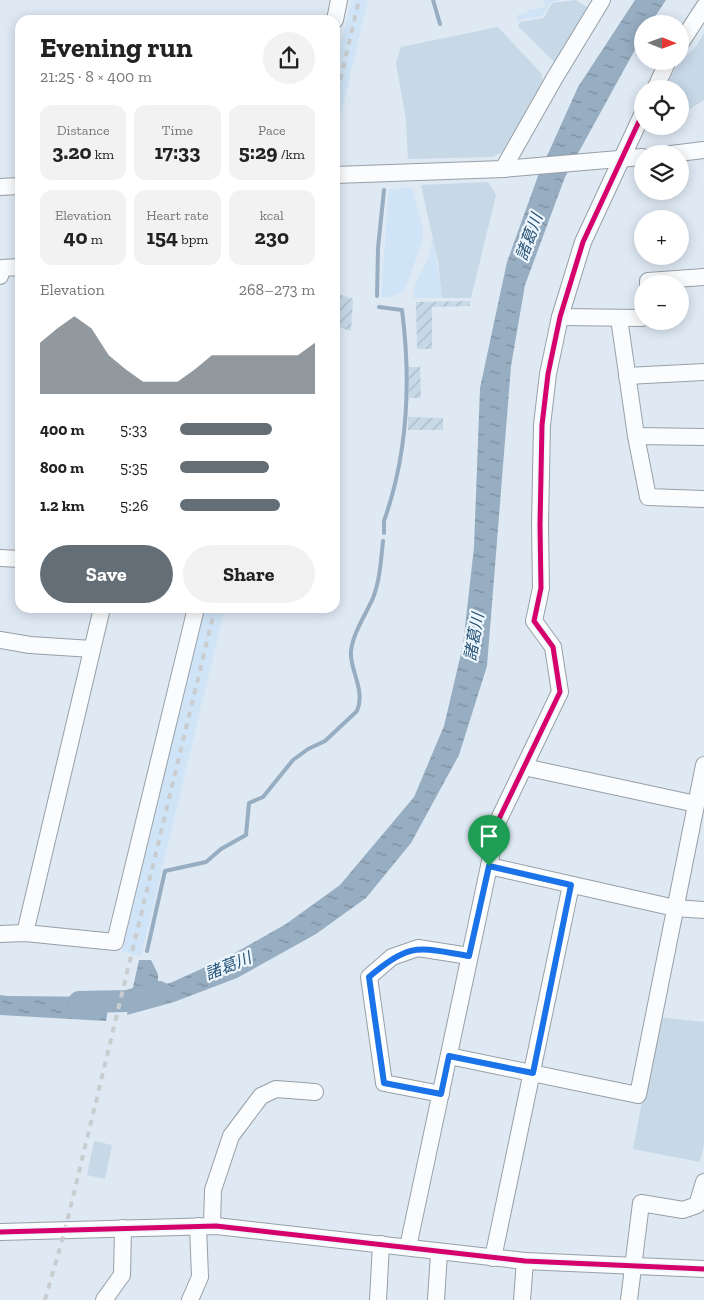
<!DOCTYPE html>
<html lang="en">
<head>
<meta charset="utf-8">
<style>
	:root { --surface:#fff; --page:#f2f2f2; --text:#222; --muted:#767676; --accent:#646e76 }
	body { margin:0; font-family:"Zilla Slab","Noto Sans JP",serif; background:var(--page); color:var(--text); height:100vh; display:flex; flex-direction:column; font-size:19px; white-space:nowrap }
	* { box-sizing:border-box; margin:0 }
	p { font-size:16px; color:var(--muted) }
	.icon { flex:none; width:28px; height:28px; fill:none; stroke:currentColor; stroke-width:2; stroke-linecap:round; stroke-linejoin:round }
	.map { position:relative; flex:1; overflow:hidden }
	.drawer { position:absolute; left:15px; top:15px; width:325px; height:598px; display:flex; flex-direction:column; background:var(--surface); border-radius:15px; box-shadow:0 2px 12px #0003 }
	.drawer>* { flex:none }
	.needle { width:32px; rotate:91deg }
	.fabs { position:absolute; left:634px; top:15px; display:grid; gap:10px }
	.fabs a { display:grid; place-items:center; width:55px; height:55px; border-radius:50%; background:var(--surface); box-shadow:0 2px 12px #0003; font-size:25px }
	.pin { position:absolute; display:grid; place-items:center; width:42px; height:42px; color:#fff; margin:-51px -21px; border-radius:50% 50% 50% 0; rotate:-45deg; box-shadow:0 0 5px #0007 }
	.pin .icon { rotate:45deg }
	.round { display:grid; place-items:center; flex:none; width:52px; height:52px; border-radius:26px; background:var(--page) }
	.summary { display:flex; align-items:center; justify-content:space-between; height:85px; padding:0 25px }
	h1 { font-size:28px; font-weight:700; line-height:38px }
	.stats { display:grid; grid-template-columns:repeat(3,1fr); gap:8px; height:85px; padding:5px 25px }
	.stats div { display:grid; align-content:center; border-radius:12px; background:var(--page); text-align:center }
	.stats b { font-size:21px; font-weight:700 }
	.stats small { font-size:14px; font-weight:400 }
	.stats p { font-size:14px }
	.chart { height:140px; padding:10px 25px }
	.chart p { display:flex; justify-content:space-between }
	.chart svg { width:100%; height:90px; margin-top:5px; fill:var(--accent); opacity:.7 }
	.cta { display:flex; gap:10px; margin-top:auto; padding:10px 25px }
	.cta a { flex:1; height:58px; border-radius:30px; background:var(--accent); color:#fff; font-size:20px; font-weight:700; line-height:58px; text-align:center }
	.cta a+a { background:var(--page); color:var(--text) }
	ul { padding:0 25px; list-style:none; font-size:16px }
	li { display:grid; grid-template-columns:80px 60px 1fr; align-items:center; height:38px }
	li i { height:12px; border-radius:6px; background:var(--accent) }
	.map>svg:first-child { display:block }
</style>
</head>
<body>
<div class="map">
<svg width="704" height="1300" viewBox="0 0 704 1300">
	<defs>
		<pattern id="garden-furrows" width="10" height="10" patternUnits="userSpaceOnUse" patternTransform="scale(1.25)"><rect width="10" height="10" fill="#c7d8e7"/><path d="M-1 1l2-2M0 10L10 0M9 11l2-2" fill="none" stroke="#abbac7"/></pattern>
		<pattern id="water-ripples" width="26" height="14" patternUnits="userSpaceOnUse" patternTransform="scale(1.25)"><rect width="26" height="14" fill="#97adc1"/><path d="M2 4q2-2 4 0t4 0M15 11q2-2 4 0t4 0" fill="none" stroke="#7b8d9d"/></pattern>
	</defs>
	<rect width="100%" height="100%" fill="#dee9f4"/>
	<g fill="#cfe4f6">
		<path d="M352,0H368L335,140V68Z"/>
		<path d="M544,0H560L551,2L542,16L517,20V15L527,13V10L545,7Z"/>
		<path d="M412,188L423,228V239L405,289L393,297H381L389,189Z"/>
		<path d="M433,238L442,298H413L415,284L428,259Z"/>
		<path d="M204,608H225L141,956L122,952Z"/>
	</g>
	<g fill="#c7d8e7">
		<path d="M576,0L588,8L554,62L518,26L520,22L544,18L552,3Z"/>
		<path d="M498,27L541,73L543,80L541,91L501,153L492,157L408,159L406,120L396,63L401,47Z"/>
		<path d="M704,33V100L680,115V89H665L677,66L697,45Z"/>
		<path d="M488,182L496,195L471,298H442L438,262L421,185Z"/>
		<path d="M658,1017L704,1022V1144L700,1162L633,1149Z"/>
		<path d="M94,1141L112,1145L105,1179L87,1175Z"/>
	</g>
	<g fill="url(#garden-furrows)">
		<path d="M335,293L353,299L351,331L335,326Z"/>
		<path d="M470,301V306L432,307V349H417L416,302Z"/>
		<path d="M408,367H420L421,398H409Z"/>
		<path d="M408,417L443,418V430H408Z"/>
	</g>
	<g fill="url(#water-ripples)">
		<path d="M635,0H666L650,24H642V37L565,177L525,285L511,366L487,666L459,755L411,843L366,898L316,934L237,978L174,1002L127,1015L139,960H151L158,974V985L170,983L228,957L286,924L340,885L414,797L444,726L463,645L474,547L480,388L507,262L538,176L578,87Z"/>
		<path d="M0,995L7,996L110,997L106,1021L0,1015Z"/>
	</g>
	<g fill="none" stroke-linecap="round" stroke-linejoin="round">
		<g stroke="#97adc1" stroke-width="4">
			<path d="M433,0L440,24"/>
			<path d="M377,296L378,248L384,190"/>
			<path d="M379,307L402,310C411,380 408,453 384,521V533"/>
			<path d="M147,951L165,871L206,862L221,849L246,835L249,803L263,797L293,760L308,749L325,741L357,711C366,690 349,669 351,651C353,633 366,614 373,598C380,580 381,560 383,541"/>
		</g>
		<path stroke="#97adc1" stroke-width="22" d="M79,1002L127,1001L159,992"/>
		<g stroke="#97a0a8" stroke-width="18">
			<g id="minor">
				<path d="M335,20L339,0"/>
				<path d="M680,44L704,7"/>
				<path d="M655,89L668,61"/>
				<path d="M671,154L704,150"/>
				<path d="M503,169L554,79L602,0"/>
				<path d="M335,175L503,169L642,157"/>
				<path d="M0,187L20,186"/>
				<path d="M0,276L2,268L20,267"/>
				<path d="M648,284V281L704,277"/>
				<path d="M560,317L642,318"/>
				<path d="M619,318L636,436L648,497L704,499"/>
				<path d="M627,376L704,372"/>
				<path d="M636,436L704,437"/>
				<path d="M0,558L20,559"/>
				<path d="M0,640L30,645L92,649"/>
				<path d="M524,767L696,804"/>
				<path d="M489,866L498,821L560,692L553,647L534,621L541,588L540,525L542,425L548,374L560,317L583,242L642,115"/>
				<path d="M25,933L102,608"/>
				<path d="M0,934L25,933L115,942L196,608"/>
				<path d="M449,1056L638,1095L704,765"/>
				<path d="M441,1094L384,1083L369,977L392,957L418,948L469,956"/>
				<path d="M212,1226L213,1190L231,1136L261,1096L276,1089L315,1092"/>
				<path d="M0,1232L216,1226L525,1261L704,1269"/>
				<path d="M408,1247L489,866L675,908L704,910"/>
				<path d="M493,1258L571,885"/>
				<path d="M104,1300L122,1275L123,1228"/>
				<path d="M190,1300L200,1277L198,1226"/>
				<path d="M378,1300L381,1244"/>
				<path d="M436,1300L439,1253"/>
				<path d="M522,1300L525,1261"/>
				<path d="M629,1300L641,1203L683,1210L697,1205L704,1182"/>
			</g>
		</g>
		<use href="#minor" stroke="#fafcfd" stroke-width="16"/>
		<g stroke="#cacdd0" stroke-width="4" stroke-dasharray="6 6" stroke-linecap="butt">
			<path d="M335,103L359,0"/>
			<path d="M45,1300L65,1230L215,608"/>
		</g>
		<g stroke="#edf6fd" stroke-width="8">
			<g id="cycleway">
				<path d="M489,866L498,821L560,692L553,647L534,621L541,588L540,525L542,425L548,374L560,317L583,242L642,115"/>
				<path d="M0,1232L216,1226L525,1261L704,1269"/>
			</g>
		</g>
		<use href="#cycleway" stroke="#d6006c" stroke-width="5"/>
	</g>
	<g fill="none" stroke-linecap="round" stroke-linejoin="round">
		<g stroke="#fff" stroke-width="10">
			<path id="route" d="M489,866L571,885L533,1073L449,1056L441,1094L384,1083L369,977C411,941 418,948 469,956Z"/>
		</g>
		<use href="#route" stroke="#1a73e8" stroke-width="6"/>
	</g>
	<g text-anchor="middle" dominant-baseline="central" stroke-width="4.5" stroke-linejoin="round" paint-order="stroke">
		<g font-size="16" font-style="italic" fill="#265376" stroke="#edf6fd">
			<text transform="translate(529 237) rotate(-70)">諸葛川</text>
			<text transform="translate(474 637) rotate(-80)">諸葛川</text>
			<text transform="translate(228 966) rotate(-22)">諸葛川</text>
		</g>
	</g>
</svg>
<div class="fabs">
<a><svg class="needle" viewBox="-14 -14 28 28"><path d="M0-13l5 13h-10z" fill="#e53935"/><path d="M0 13l5-13h-10z" fill="#767676"/></svg></a>
<a><svg class="icon" aria-label="locate" viewBox="0 0 24 24"><circle cx="12" cy="12" r="6"/><path d="M12 2v4M12 18v4M2 12h4M18 12h4"/></svg></a>
<a><svg class="icon" aria-label="layers" viewBox="0 0 24 24"><path d="M12 4l9 5-9 5-9-5zM3 14l9 5 9-5"/></svg></a>
<a>+</a>
<a>−</a>
</div>
<div class="pin" style="left:489px;top:866px;background:#1e9e55"><svg class="icon" aria-label="arrive" viewBox="0 0 24 24"><path d="M6 21V4h12l-3 4 3 4H6"/></svg></div>
<section class="drawer">
<div class="summary"><div><h1>Evening run</h1><p>21:25 · 8 × 400 m</p></div><a class="round"><svg class="icon" aria-label="share" viewBox="0 0 24 24"><path d="M12 15V3M7 8l5-5 5 5M5 13v7h14v-7"/></svg></a></div>
<div class="stats">
<div><p>Distance</p><b>3.20<small> km</small></b></div>
<div><p>Time</p><b>17:33</b></div>
<div><p>Pace</p><b>5:29<small> /km</small></b></div>
</div>
<div class="stats">
<div><p>Elevation</p><b>40<small> m</small></b></div>
<div><p>Heart rate</p><b>154<small> bpm</small></b></div>
<div><p>kcal</p><b>230</b></div>
</div>
<div class="chart"><p><span>Elevation</span>268–273 m</p>
<svg viewBox="0 0 160 44" preserveAspectRatio="none"><path d="M0 44V19L10 12L20 6L30 12L40 25L50 32L60 38L70 38L80 38L90 32L100 25L110 25L120 25L130 25L140 25L150 25L160 19V44z"/></svg>
</div>
<ul>
<li><b>400 m</b>5:33<i style="width:68%"></i></li>
<li><b>800 m</b>5:35<i style="width:66%"></i></li>
<li><b>1.2 km</b>5:26<i style="width:74%"></i></li>
</ul>
<div class="cta"><a>Save</a><a>Share</a></div>
</section>
</div>
</body>
</html>
